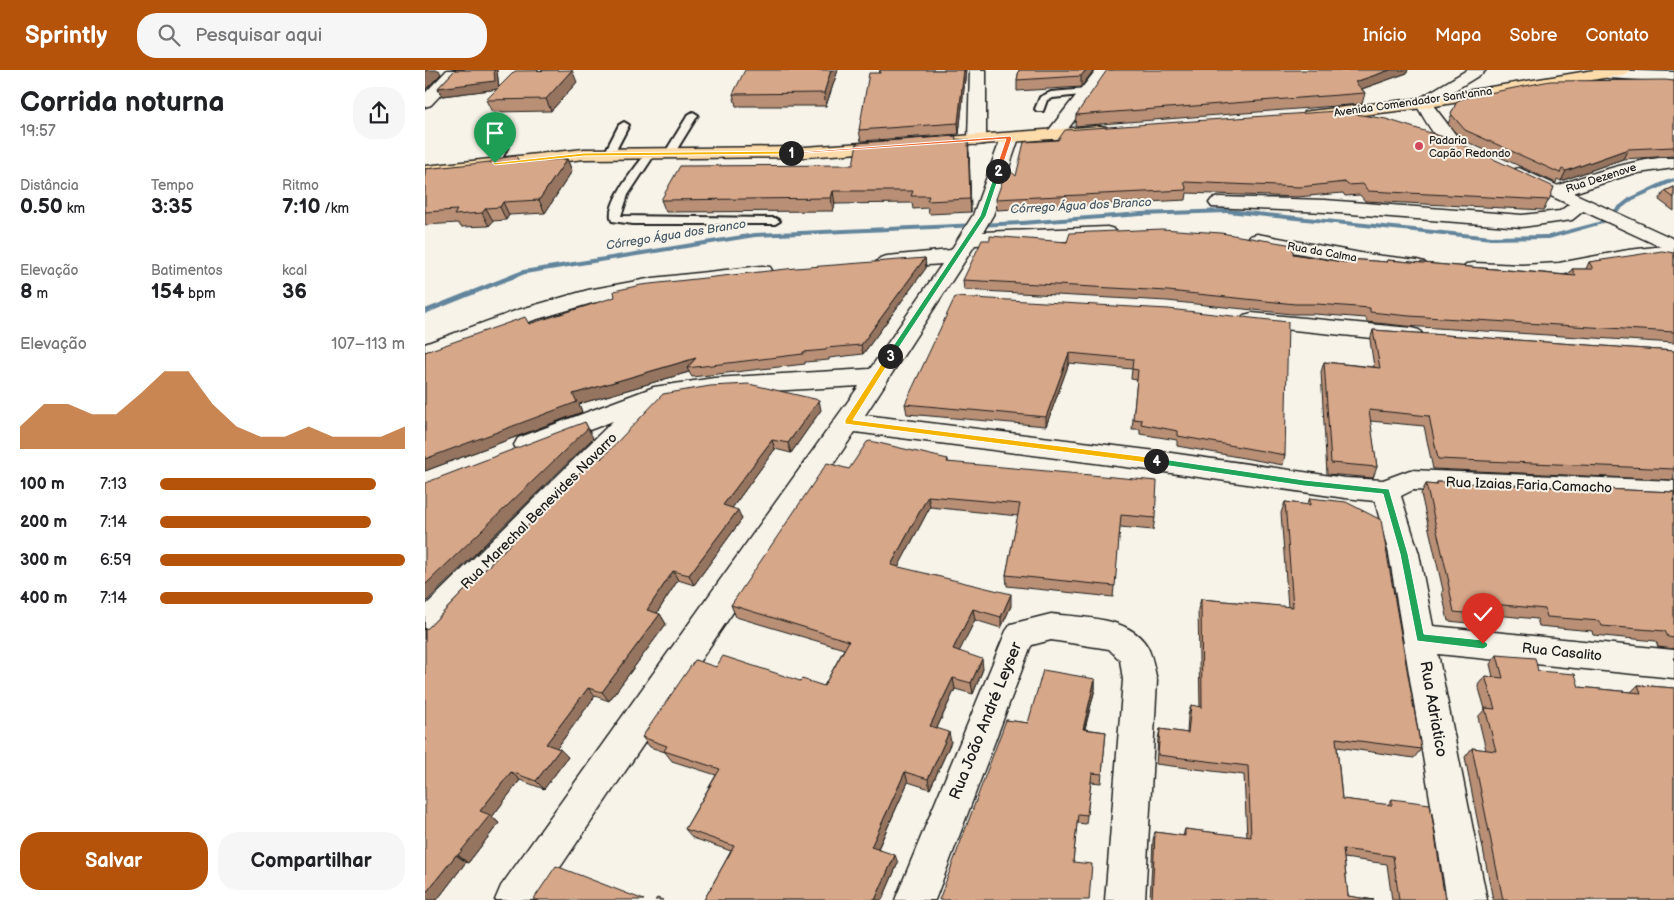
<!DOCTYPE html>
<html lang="pt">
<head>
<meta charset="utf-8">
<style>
	:root { --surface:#fff; --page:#f6f6f6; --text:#202124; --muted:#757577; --accent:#b45309 }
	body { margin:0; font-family:"Balsamiq Sans",sans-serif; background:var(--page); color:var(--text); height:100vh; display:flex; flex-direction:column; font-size:19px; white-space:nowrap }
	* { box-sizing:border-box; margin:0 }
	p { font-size:16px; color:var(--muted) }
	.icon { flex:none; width:28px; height:28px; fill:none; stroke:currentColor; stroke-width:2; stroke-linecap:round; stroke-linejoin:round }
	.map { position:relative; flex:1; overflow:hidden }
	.drawer { display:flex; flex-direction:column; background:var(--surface); width:425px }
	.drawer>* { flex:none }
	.pin { position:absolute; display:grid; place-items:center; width:42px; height:42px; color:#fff; margin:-51px -21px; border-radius:50% 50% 50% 0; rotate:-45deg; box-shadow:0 0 5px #0007 }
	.pin .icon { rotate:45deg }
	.km { position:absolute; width:25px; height:25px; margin:-12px; border-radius:50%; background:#222; color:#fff; font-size:14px; line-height:25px; text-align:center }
	.round { display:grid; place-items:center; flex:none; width:52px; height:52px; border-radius:20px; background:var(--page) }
	.summary { display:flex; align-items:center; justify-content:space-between; height:85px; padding:0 20px }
	h1 { font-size:28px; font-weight:700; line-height:38px }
	.figures { display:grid; grid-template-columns:repeat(3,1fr); gap:8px; height:85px; padding:5px 20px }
	.figures div { display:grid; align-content:center }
	.figures b { font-size:21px; font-weight:700 }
	.figures small { font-size:14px; font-weight:400 }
	.figures p { font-size:14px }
	.chart { height:140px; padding:10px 20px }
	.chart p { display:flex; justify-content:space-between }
	.chart svg { width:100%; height:90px; margin-top:5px; fill:var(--accent); opacity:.7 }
	.button { display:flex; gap:10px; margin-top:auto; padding:10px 20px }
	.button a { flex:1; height:58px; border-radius:20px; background:var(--accent); color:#fff; font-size:20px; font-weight:700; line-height:58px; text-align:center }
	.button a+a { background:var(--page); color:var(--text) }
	ul { padding:0 20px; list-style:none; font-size:16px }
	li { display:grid; grid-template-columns:80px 60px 1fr; align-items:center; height:38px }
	li i { height:12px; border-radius:6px; background:var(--accent) }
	header { display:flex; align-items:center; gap:30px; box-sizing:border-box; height:70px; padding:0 25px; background:var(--accent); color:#fff }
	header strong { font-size:24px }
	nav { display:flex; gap:28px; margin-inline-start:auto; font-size:18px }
	.search { width:350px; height:45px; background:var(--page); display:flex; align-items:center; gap:12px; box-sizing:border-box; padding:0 18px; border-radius:20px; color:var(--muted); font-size:19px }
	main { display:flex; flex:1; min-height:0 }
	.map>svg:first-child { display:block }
</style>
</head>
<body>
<header>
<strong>Sprintly</strong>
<div class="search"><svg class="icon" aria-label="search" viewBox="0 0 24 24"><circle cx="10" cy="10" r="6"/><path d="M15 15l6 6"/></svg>Pesquisar aqui</div>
<nav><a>Início</a><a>Mapa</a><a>Sobre</a><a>Contato</a></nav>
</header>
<main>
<section class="drawer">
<div class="summary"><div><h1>Corrida noturna</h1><p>19:57</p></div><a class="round"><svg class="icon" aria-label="share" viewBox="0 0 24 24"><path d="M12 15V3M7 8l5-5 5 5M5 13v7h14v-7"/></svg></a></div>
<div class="figures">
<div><p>Distância</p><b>0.50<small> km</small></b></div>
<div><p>Tempo</p><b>3:35</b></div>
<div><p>Ritmo</p><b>7:10<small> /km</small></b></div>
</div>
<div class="figures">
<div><p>Elevação</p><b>8<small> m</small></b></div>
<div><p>Batimentos</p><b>154<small> bpm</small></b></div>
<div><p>kcal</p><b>36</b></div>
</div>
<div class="chart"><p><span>Elevação</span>107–113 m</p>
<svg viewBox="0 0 160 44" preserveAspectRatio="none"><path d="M0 44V33L10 22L20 22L30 27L40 27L50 17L60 6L70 6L80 22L90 33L100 38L110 38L120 33L130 38L140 38L150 38L160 33V44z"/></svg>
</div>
<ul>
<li><b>100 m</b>7:13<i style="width:88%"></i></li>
<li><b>200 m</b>7:14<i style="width:86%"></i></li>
<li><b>300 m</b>6:59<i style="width:100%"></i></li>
<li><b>400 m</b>7:14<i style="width:87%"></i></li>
</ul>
<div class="button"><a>Salvar</a><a>Compartilhar</a></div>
</section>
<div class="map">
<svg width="1249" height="830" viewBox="0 0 1249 830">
	<rect width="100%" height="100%" fill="#f7f3e8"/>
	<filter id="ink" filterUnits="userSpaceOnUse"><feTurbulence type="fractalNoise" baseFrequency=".02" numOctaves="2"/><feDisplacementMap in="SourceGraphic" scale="10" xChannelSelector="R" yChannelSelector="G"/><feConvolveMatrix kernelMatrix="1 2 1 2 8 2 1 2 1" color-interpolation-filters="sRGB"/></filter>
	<g filter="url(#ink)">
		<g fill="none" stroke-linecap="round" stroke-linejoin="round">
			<path fill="#63859c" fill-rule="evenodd" d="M1249,108V112L1208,130L1177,154L1124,169L1067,170L802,143L716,146L597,155L330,167L100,204L0,244V239L98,200L330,163L597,151L716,142L802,139L1067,166L1124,165L1173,152L1204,128L1238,112Z"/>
			<g stroke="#1c1c1c" stroke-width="4">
				<g id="lane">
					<path d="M662,19L666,22L665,24L628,28L622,30L618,41H612L610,39L615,27L626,22Z"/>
					<path d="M268,42L273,45L249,84L247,86H241L239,84L263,45Z"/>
					<path d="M199,52L204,55L189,84L187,86H181L179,84L194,55Z"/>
					<path d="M84,61L89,64L75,93L70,96L66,95L65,93L79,64Z"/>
					<path d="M225,81L230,84L203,125L196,146L350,148L355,151L350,154H208L187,151C179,134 211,97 222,82Z"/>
				</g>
			</g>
			<g stroke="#1c1c1c" stroke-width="3">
				<g id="street">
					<path d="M22,0H39L6,35L0,37V23Z"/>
					<path d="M545,0H561V70L558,74L552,75L546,74L543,70Z"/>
					<path d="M671,0H687L636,68L630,69L624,68L621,64L624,60Z"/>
					<path d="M1042,0H1061L1058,3L1004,36H992L990,33L992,30Z"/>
					<path d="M585,63L591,64L594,68L568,145L558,162L682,157L689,159L692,163L689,167L682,169L550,175L440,345L739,382L920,408L958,410L985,400L1249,411V431L988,420L976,426L994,484L1008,556L1249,580V608L1013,584L1062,830H1022L964,484L950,431L920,428L739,402L430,362L113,830H70L76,816L434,316L289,324L234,333L11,566L0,569V536L188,351L102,384L93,382L89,375L93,368L229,317L289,308L445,299L517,194L462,198L455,196L451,192L455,188L462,186L526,180L548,145L576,68L579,64Z"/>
					<path d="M1234,88H1249V98L1206,104L1133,128L1126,126L1123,122L1126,118C1162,105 1196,93 1234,88Z"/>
					<path d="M794,127L900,130L1097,145L1135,141L1150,130L1157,128L1164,130L1167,134L1147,150L1097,157L900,142L787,137L784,133L787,129Z"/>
					<path d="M832,164L941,184L992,190L999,192L1003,196L999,200L992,202L941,196L825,174L822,170L825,166Z"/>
					<path d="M1249,175V187L1203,192L1134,205L1097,207L1049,205L1041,204L1038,199L1041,194L1049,193L1097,195L1134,193L1203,180Z"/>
					<path d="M337,196L345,197L348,202L345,207L228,221L167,233L109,250L0,290V274L93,240L163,220L228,208Z"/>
					<path d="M827,243L986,258L994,260L998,265L994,270L986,272L819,255L816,250L819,245Z"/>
					<path d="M626,544C657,548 704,546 722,576C728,587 729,599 732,610L720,830H680L698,610L695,590L684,579L626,570L607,575L605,578L510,830H470L581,561L586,554Z"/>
				</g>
			</g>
			<g stroke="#1c1c1c" stroke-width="3">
				<g id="secondary">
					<path d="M1177,0L1249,2V12L1183,8L1177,6L1175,3Z"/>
					<path d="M998,28L1004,30L1037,73L1034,77C1030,78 1026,79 1022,77C1010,70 997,44 990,33L992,30Z"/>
					<path d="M1094,98L1249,169V183L1087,108L1085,104L1087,100Z"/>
				</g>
			</g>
			<g stroke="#1c1c1c" stroke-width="3">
				<g id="primary">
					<path d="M1169,0H1205L1202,3L1197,5L998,38L885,51L879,50L877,46L879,42L885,41L998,28Z"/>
					<path d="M675,56L681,57L684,61L681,65L380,87L159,89L0,108V96L159,79L380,77Z"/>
				</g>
			</g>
			<use href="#lane" fill="#f7f3e8" fill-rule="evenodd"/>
			<use href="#street" fill="#f7f3e8" fill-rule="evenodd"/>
			<use href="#secondary" fill="#f7f3e8" fill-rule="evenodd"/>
			<use href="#primary" fill="#fddcac" fill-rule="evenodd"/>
		</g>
		<g fill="#b99076" stroke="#1c1c1c">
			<path d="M30,0H72L74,18L152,12L126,41L67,42L61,30L72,19L17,26L13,18Z"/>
			<path d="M413,0L401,36H311L308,24Z"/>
			<path d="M455,0H541L534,64L436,71L434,60Z"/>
			<path d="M594,0H669L656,17L592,21V10Z"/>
			<path d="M982,3L937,19L940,23L937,34L650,56L651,45L680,5Z"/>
			<path d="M1249,11V86L1198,89L1136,111L1132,109L1131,113L1036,69L1023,54L1032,31Z"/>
			<path d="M531,69L544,82L546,142L504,144L503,138L488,139L487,133L410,134L408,141L241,142L236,130L428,95Z"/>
			<path d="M93,89L95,92L142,89L147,101L120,143L84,145L81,150L68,151L64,156L36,157L33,153L0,155V99L66,93Z"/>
			<path d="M591,106L1129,117L1119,140L940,131L935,125L920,126L918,123L872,127L762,123L761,130L572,140L571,129Z"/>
			<path d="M1249,117V141L1234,130L1240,121Z"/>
			<path d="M642,172L868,184L922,193L923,189L961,192L962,190L1143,205L1147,199H1161L1164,192L1249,183V273L980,256L942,252L941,248L889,244H867L742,231L539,220L538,210Z"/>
			<path d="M500,188L501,198L438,284L404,288V290L380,292V294L267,307L264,302L154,334L157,342L0,401V282L104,254Z"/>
			<path d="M743,239L860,385L858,395L752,376V370L715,364V359H707L712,310L706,309L707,299L644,293L621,356L482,344L480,334Z"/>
			<path d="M948,260L1249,281V410L1008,399L999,356L945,351L952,397L948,408L902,404L896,302L899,292L949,297L945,270Z"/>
			<path d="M396,340L366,383L350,379L307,438L317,449L269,515L253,510L232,543L235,544L241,554L184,631L170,626L132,678L143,687L119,719L95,710L67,747L74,753L43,793L41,792L12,830H0L3,558L174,383L177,389Z"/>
			<path d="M523,389V392L730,448L728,460L695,457L688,527L582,516L581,505L593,446L505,437L473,497L586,536L576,558L550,550L534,581L558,599L548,624L530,619L512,658L526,672L505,719L483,712L453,779L473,793L457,830H279L306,781L268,768L260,759L291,705L247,691L240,682L225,677L217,667L291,597L399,616L419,579L311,547L306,535L424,399Z"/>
			<path d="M1012,412L1249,422V579L1233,577L1231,571L1168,565L1167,561L1114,556L1112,549L1070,545V546L1064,555L1023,551L1017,522L1018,520L996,424L1001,414L1011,415Z"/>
			<path d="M885,428L996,679L989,688L912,677L917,729L963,735L967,729L1020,830H967L962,794L919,788L923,826L949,830H725L728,770L730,762L758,766L760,759L822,767L819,705L731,694L733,669L735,659L762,663L763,645L766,635L775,637L773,539L776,529L863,537L856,443L860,432L882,435Z"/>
			<path d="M1072,585L1154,617L1206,622L1213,615L1249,618V830H1068L1040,687L1047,678L1061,680L1053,647L1060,639L1053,615L1060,606L1068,607L1065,594Z"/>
			<path d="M670,609V619L660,659L681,662L676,713L666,712L661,754L652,753L648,792L664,830L581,650L603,653Z"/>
		</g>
		<g fill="#967560" stroke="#1c1c1c">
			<path d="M0,0H14L16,4L0,20Z"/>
			<path d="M69,0H72V1L74,19L17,26L13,18Z"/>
			<path d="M147,0L152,12L126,41L121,29Z"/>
			<path d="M406,0H413L401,36L399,23Z"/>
			<path d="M539,0H541L534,64L533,53Z"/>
			<path d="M661,0H669L656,17V6Z"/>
			<path d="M965,0H983L982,3L928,22L930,12Z"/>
			<path d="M543,70L544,82L546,142L545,129Z"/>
			<path d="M1203,79L1198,89L1136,111L1141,101Z"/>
			<path d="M142,89L147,101L120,143L114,130Z"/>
			<path d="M408,121L410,134L408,141L406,128Z"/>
			<path d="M78,132L84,145L81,150L75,137Z"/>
			<path d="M61,138L68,151L64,156L57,143Z"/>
			<path d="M500,188L501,198L438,284L436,275Z"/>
			<path d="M644,283V293L621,356V347Z"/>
			<path d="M271,288L262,298L264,302L154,334L157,342L0,401V389L148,324Z"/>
			<path d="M394,330L396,340L366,383L363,373Z"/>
			<path d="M160,352L168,368L0,533V515Z"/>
			<path d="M347,370L350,379L302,445L298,435Z"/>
			<path d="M503,426L505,437L468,507L466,495Z"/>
			<path d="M313,440L317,449L269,515L264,505Z"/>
			<path d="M248,501L253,510L228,549L222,540Z"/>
			<path d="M586,524V536L576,558V547Z"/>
			<path d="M548,539L550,550L530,590L528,579Z"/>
			<path d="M235,544L241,554L184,631L177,622Z"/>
			<path d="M557,589L558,599L548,624L546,613Z"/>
			<path d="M528,608L530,619L508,666L505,656Z"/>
			<path d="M670,609V619L657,668L658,659Z"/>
			<path d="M163,618L170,626L129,682L121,674Z"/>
			<path d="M524,662L526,672L505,719L503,709Z"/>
			<path d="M135,679L143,687L119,719L111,711Z"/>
			<path d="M86,702L95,710L67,747L74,753L43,793L33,785L55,741Z"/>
			<path d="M480,702L483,712L450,785L446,777Z"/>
			<path d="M31,785L41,792L12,830H0V824Z"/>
			<path d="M470,785L473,793L457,830H450Z"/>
		</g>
		<g fill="#d7a789" stroke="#1c1c1c">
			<path d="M30,0H69L70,11L13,18Z"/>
			<path d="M147,0L121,29L61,30L90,1Z"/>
			<path d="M320,0H406L399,23L308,24Z"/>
			<path d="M455,0H539L533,53L434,60L444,3H455Z"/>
			<path d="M594,0H661L656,6L592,10Z"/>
			<path d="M682,0H965L930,12L940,23L651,45Z"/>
			<path d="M1240,10L1249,11V77L1203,79L1141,101L1137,99L1135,103L1040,60L1026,44L1032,31L1039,28L1125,11Z"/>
			<path d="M912,41L961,49L1025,69L1129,117L1124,130L943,121L938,114L923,115L920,112L875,117L759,112L762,120L571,129L582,98L591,106L599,72L633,70L640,60Z"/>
			<path d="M531,66L530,69L543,70L545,129L502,131L504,126H486L488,121H408L406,128L236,130L255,96L428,95L432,73Z"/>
			<path d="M90,86L93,89L91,92L142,89L114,130L78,132L75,137L61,138L57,143L29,145L32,140L0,142V99L65,92V93L68,89Z"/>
			<path d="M1249,117V128L1240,121Z"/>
			<path d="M737,159L796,163L868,175V184L923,193V189L962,192V190L1151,206L1147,199H1168L1164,192L1237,181L1249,183V262L984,246L945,242V238L892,234H870L743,221L538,210L557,170H565V166L642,172L645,163Z"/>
			<path d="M500,188L436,275L401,278V280L378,282V284L262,298L271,288L148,324L152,332L0,389V282L100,247L104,254L190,227L189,221L216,215L371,198Z"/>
			<path d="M530,227L743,239L863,252L860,385L753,366V361L716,354L717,350L708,349L713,300L707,299L708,289L644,283L621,347L480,334Z"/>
			<path d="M948,260L1249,281V399L1013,389L1004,346L944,340L952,397L906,393L899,292L955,298Z"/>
			<path d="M324,314L394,330L363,373L347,370L298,435L313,440L264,505L248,501L222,540L235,544L177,622L163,618L121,674L135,679L111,711L86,702L55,741L65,745L33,785H31L0,824V559L3,558L174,383L176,389L238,324L285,316Z"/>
			<path d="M160,352L163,358L0,515V413Z"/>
			<path d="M445,371L523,389L522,392L732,411L730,448L696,445L690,516L581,505L595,434L503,426L466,495L586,524L576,547L548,539L528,579L557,589L546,613L528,608L505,656L524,662L503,709L480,702L446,777L470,785L450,830H279L309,776L260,759L295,699L239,681L242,676L217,667L270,590L291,597L298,586L375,611L377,609L399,616L424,571L306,535L402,393L424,399L442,372Z"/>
			<path d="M1012,412L1249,422V568L1243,567L1240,561L1177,556L1175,551L1122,547L1120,539L1067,534L1070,546L1029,542L1023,512H1024L1001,414L1012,415Z"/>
			<path d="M885,428L921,432L956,450L996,679L911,668L917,729L967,735V729L1005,734L1020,830H974L968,786L918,779L923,826L949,830H727L730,762L760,766V759L826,767L823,696L733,685L735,659L763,663L766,635L777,637L776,529L868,537L860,432L885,435Z"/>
			<path d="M1072,585L1110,588L1113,601L1150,604L1154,617L1216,623L1213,615L1249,618V830H1078L1047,678L1071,681L1060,638L1070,639L1060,606L1078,608Z"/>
			<path d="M618,600L670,609L658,659L681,662L677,704L667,703L662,745L653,744L648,792L667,794L664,830H514L581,650L603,653Z"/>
			<path d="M131,796L219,830H108Z"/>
			<path d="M232,828L238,830H230Z"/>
		</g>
	</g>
	<path fill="#f5b400" stroke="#fff" d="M366,81L368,84L159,86L70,95L67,93L159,83Z"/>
	<path fill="#f0652b" stroke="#fff" d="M585,66L587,68L576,101L573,103L570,101L581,69L366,84L363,83Z"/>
	<path fill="#22a559" stroke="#fff" d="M571,100L576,101L561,146L467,288H462V285L555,146Z"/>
	<path fill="#f5b400" stroke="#fff" d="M465,284L468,286L428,350L731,388L735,391L731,394L420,354V350L462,285Z"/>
	<path fill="#22a559" stroke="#fff" d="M731,388L879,410L964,419L983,484L999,564L1058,570L1063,574L1062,577L1058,579L992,571L975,484L958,424L879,416L731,394L727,391Z"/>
	<circle fill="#d1495b" stroke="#f7f3e8" stroke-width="2" cx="994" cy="76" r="5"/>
	<g text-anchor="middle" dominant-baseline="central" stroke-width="4" stroke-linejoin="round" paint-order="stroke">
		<g font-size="11" fill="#1c1c1c" stroke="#f7f3e8">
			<text transform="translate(988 32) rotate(-8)">Avenida Comendador Sant'anna</text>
			<text transform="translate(1176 108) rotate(-18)">Rua Dezenove</text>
			<text transform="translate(897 182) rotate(10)">Rua da Calma</text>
		</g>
		<g font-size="11" fill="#1c1c1c" stroke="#f7f3e8" text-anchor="start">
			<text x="1004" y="70">Padaria<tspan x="1004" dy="13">Capão Redondo</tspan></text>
		</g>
		<g font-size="12" font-style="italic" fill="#465967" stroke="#f7f3e8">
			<text transform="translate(656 136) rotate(-3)">Córrego Água dos Branco</text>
			<text transform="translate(251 165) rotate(-9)">Córrego Água dos Branco</text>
		</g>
		<g font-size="14" fill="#1c1c1c" stroke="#f7f3e8">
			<text transform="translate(1104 415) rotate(2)">Rua Izaias Faria Camacho</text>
			<text transform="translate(114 441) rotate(-45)">Rua Marechal Benevides Navarro</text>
			<text transform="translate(1137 582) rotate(6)">Rua Casalito</text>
		</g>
		<g font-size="16" fill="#1c1c1c" stroke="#f7f3e8">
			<text transform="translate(1008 639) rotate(80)">Rua Adriatico</text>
			<text transform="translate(561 651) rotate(-68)">Rua João André Leyser</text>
		</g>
	</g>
</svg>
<div class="pin" style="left:70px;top:93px;background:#1e9e55"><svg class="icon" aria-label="arrive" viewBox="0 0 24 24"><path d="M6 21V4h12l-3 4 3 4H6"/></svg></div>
<div class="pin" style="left:1058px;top:574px;background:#d93025"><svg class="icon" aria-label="check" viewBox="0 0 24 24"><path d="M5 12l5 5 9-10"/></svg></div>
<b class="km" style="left:366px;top:83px">1</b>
<b class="km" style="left:573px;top:101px">2</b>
<b class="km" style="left:465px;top:286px">3</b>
<b class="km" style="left:731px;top:391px">4</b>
</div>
</main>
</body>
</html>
